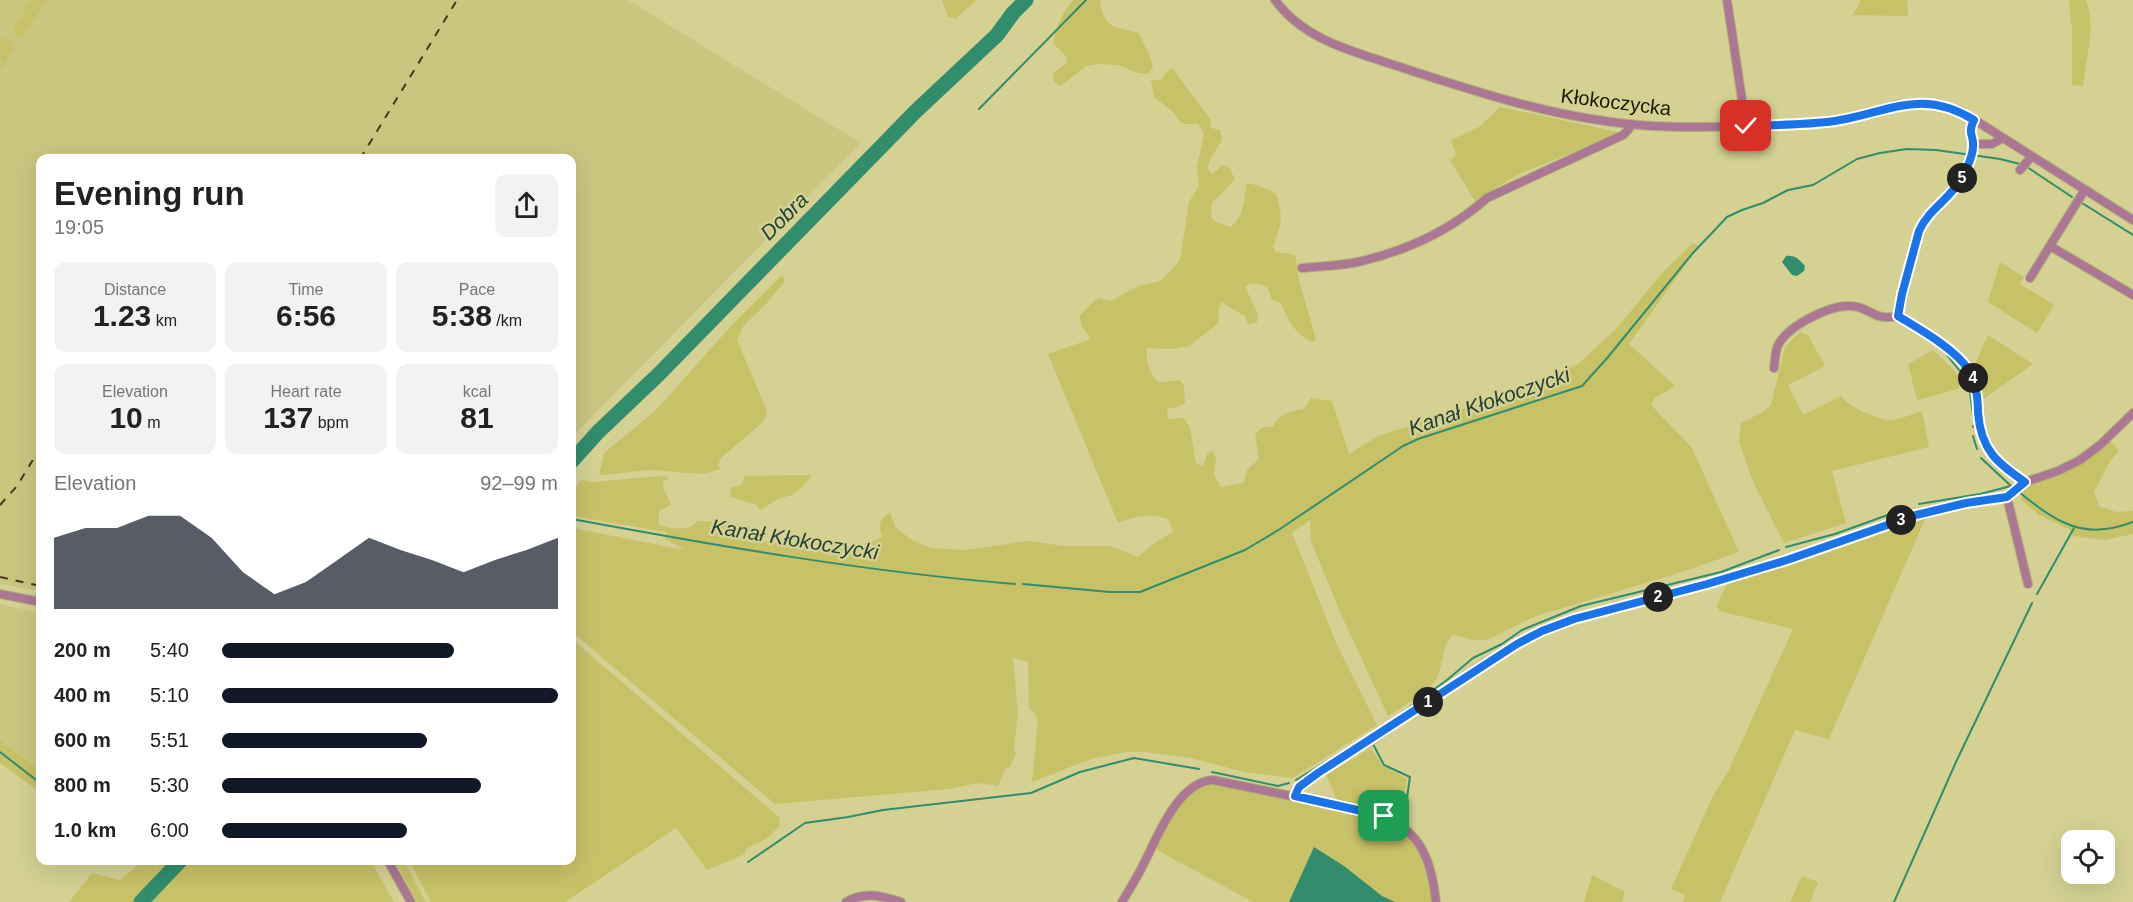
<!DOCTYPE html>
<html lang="en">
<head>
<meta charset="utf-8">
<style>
	:root { --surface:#fff; --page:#f2f2f2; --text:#222; --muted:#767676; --accent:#111827 }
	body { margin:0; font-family:Arial,sans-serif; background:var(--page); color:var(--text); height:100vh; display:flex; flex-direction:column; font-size:22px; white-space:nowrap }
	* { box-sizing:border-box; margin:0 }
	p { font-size:20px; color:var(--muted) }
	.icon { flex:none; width:33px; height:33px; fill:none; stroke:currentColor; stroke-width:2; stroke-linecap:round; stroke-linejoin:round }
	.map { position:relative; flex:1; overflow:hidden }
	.panel { position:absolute; left:36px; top:154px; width:540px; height:711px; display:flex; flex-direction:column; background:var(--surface); border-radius:12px; box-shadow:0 6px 24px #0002 }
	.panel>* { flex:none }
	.buttons { position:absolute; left:2061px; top:830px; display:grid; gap:12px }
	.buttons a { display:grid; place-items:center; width:54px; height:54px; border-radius:12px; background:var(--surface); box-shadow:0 6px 24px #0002; font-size:30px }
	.pin { position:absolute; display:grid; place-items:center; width:51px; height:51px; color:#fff; margin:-26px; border-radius:12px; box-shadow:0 3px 9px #0006 }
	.km { position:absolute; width:30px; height:30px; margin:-15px; border-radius:50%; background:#222; color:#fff; font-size:16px; line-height:30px; text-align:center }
	.round { display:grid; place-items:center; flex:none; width:63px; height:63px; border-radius:12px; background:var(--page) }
	.head { display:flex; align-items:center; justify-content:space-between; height:102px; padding:0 18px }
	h1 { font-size:33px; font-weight:700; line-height:45px }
	.figures { display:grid; grid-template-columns:repeat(3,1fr); gap:9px; height:102px; padding:6px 18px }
	.figures div { display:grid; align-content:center; border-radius:12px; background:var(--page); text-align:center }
	.figures b { font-size:30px; font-weight:700 }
	.figures small { font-size:16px; font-weight:400 }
	.figures p { font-size:16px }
	.chart { height:168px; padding:12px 18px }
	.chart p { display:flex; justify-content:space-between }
	.chart svg { width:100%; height:108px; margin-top:6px; fill:var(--accent); opacity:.7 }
	ul { padding:0 18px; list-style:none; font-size:20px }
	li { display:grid; grid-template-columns:96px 72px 1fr; align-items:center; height:45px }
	li i { height:15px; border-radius:8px; background:var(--accent) }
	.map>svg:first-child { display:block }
</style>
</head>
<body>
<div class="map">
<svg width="2133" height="902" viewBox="0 0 2133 902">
	<rect width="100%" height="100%" fill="#d4d193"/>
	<g fill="#cac680">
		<path d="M0,0H628L861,143L572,437V159H40V591L0,584Z"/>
		<path d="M0,604L40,613V769L0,740Z"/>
	</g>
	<g fill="#c7c168">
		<path d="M31,0H46L25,35L18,37L14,33L13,29Z"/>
		<path d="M942,0H977L955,19L948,17Z"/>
		<path d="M1073,0H1102L1100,3C1105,30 1116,27 1139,33C1144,46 1151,54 1153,68L1147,74L1134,72L1119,65L1099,64L1086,66L1061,86L1054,82L1053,73L1067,63V57L1053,43C1057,26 1062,13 1073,0Z"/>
		<path d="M1861,0H1907L1908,16L1853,15Z"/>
		<path d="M2069,0H2086C2096,26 2086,60 2083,86L2072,85V29Z"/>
		<path d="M2,37L9,41L13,49L1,70L0,41Z"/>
		<path d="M1173,69L1210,119L1211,128L1220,130L1222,140L1210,160L1207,168L1212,174L1223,165L1230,169L1235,179L1212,203L1211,217L1216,222L1231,227C1246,212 1243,202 1247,183L1260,186L1276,194C1284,218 1281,224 1273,247L1276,252L1295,255L1299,281L1316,339L1313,342C1296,336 1287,319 1281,303L1272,300L1267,286L1250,283L1245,287L1258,314L1257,322L1248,324L1245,316L1221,302L1218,312L1219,323L1189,346L1172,349L1147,348C1146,361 1149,374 1159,383L1179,380L1184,386L1185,403L1179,407L1167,409L1168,419L1184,418L1190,428L1196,463L1203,467L1207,454L1212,451L1216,457L1214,474L1221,487L1244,483L1247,470L1259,459L1255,435L1261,428L1273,426C1280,413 1290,411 1304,409L1311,398L1332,401L1349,454L1378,436L1454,412L1578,364L1616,329L1663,272L1693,243L1699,246L1629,344L1675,386L1655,398L1651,405L1692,448L1739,552L1682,572L1536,616L1487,640H1474L1453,635C1440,645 1445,669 1434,682C1423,696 1403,706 1388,716L1340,612L1311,541L1310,520L1292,533L1337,645L1377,725L1293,778L1244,772L1191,758L1145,752H1127L1091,759L1032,782L1038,720L1034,712L1029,708L1028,662L1013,658L1018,713L1014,749L1016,754L1010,767L1005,769L998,786L978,783L948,789L775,804L572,632V528L685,550L665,539L666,532L572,516V491L581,480L592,482L662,476L669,478L663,481C662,491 668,496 671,505L659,511V525C672,528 687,533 698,521C704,521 744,523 749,526C753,529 754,536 755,540L820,550L856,548L882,537C879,526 878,519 890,513L896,528L915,542L931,548L965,550L1029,541L1064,546H1110L1138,557L1153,544L1173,532L1168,519C1149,513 1136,516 1118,523L1048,354L1091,339L1082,326L1079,316C1087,310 1090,303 1099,298L1110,301L1139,286L1161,281L1180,260L1189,202L1199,186L1197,167L1204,133L1198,124H1184L1180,121L1172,111L1154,97L1151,80H1161L1167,71Z"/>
		<path d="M1500,107L1618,132V134L1519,174L1475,201L1450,160L1456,155L1451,140L1479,127Z"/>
		<path d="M2000,262L2024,277L2020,284L2054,305L2037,333L1988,302Z"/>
		<path d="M782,275L785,281L765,305L743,326L737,340L767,411L764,421L721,458L718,465L721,468C706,479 670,470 651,470C634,471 617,474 599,475L604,453L656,410L732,325Z"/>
		<path d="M1800,332L1808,335L1825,366L1788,385L1803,415L1841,396C1845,405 1879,420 1889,420C1899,420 1912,414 1922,411L1929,447L1832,471L1846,523L1784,543L1754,484L1739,442L1741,423L1763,412L1771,405L1785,347Z"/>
		<path d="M1988,335L2033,364L1982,400L1978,381L1972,371Z"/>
		<path d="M1933,350L1956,372L1961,382L1958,389L1917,400L1908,364Z"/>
		<path d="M2110,441L2119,450L2109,463L2094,492L2099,506L2116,512L2133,511V534L2104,540L2073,536L2069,529L2039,515L2021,500L2023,490L2028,485Z"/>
		<path d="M812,475L803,486L792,495L778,499L760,510L757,505L731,497L730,488L743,484L744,476Z"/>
		<path d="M1926,517L1829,739L1795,730L1720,902H1683L1685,895L1671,889L1713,796L1728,772L1793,629L1719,611L1717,605L1727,583Z"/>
		<path d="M572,639L780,818L779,827L766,839L745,849V854L707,870L676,828L565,902H431L409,861H572Z"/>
		<path d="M0,740L40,770V792L0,763Z"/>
		<path d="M1371,748L1383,766L1407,779L1400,816L1386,810H1376L1337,800L1326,775Z"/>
		<path d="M1213,784L1314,803L1381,819L1402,831L1418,848L1429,881L1431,902H1253L1155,849C1167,825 1183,788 1213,784Z"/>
		<path d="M143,861L157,866L154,861H371L394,902H150L166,883L160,871L134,902H69L92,873L120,880Z"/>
		<path d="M395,861H404L426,902H417Z"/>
		<path d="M1592,875L1625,892L1622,902H1584Z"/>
		<path d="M1802,876L1818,882L1810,902H1790Z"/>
	</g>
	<g fill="#318d6c">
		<path d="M1786,256C1796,255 1799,260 1805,266L1804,271L1797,276L1792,275L1782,262Z"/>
		<path d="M1314,847L1344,866L1382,896L1395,902H1289Z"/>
	</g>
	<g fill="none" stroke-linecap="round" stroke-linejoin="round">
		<g stroke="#318d6c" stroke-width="2">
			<path d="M979,109L1086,0"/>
			<path d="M2027,167L2072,197"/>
			<path d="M2082,203L2133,235"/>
			<path d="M1947,355L1959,370"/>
			<path d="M1963,374L1970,392L1973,416"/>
			<path d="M1973,426V427"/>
			<path d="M1973,436L1977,449"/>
			<path d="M1981,458L2011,486"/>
			<path d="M2019,492C2057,523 2084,541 2133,522"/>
			<path d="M1919,504L1980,494L2011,486L2013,488"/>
			<path d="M572,519C718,546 867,572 1015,584"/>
			<path d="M1786,547L1835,534L1907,508"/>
			<path d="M1023,584L1110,592H1140L1245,550L1280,529L1403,446L1418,439L1582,386L1608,357L1692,254L1727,217L1742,210L1763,203L1788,190L1813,185L1857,159L1880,153L1907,149L1936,150L2000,159L2020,164"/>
			<path d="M2037,594L2074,528"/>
			<path d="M1373,744L1384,765L1410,777L1405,812"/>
			<path d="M0,752L40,783"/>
			<path d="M1212,772L1278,786L1289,783"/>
			<path d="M1296,780L1381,728L1447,680L1473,658L1502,644L1522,630L1581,606L1721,572L1779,550"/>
			<path d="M162,861L175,865"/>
			<path d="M748,862L805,823L848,817L883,810L1031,793L1080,772L1134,758L1199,769"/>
			<path d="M1894,902L1956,762L2032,603"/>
		</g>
		<g stroke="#318d6c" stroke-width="15">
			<path d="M572,461L598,432L659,374L916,111L997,35L1013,13L1026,0"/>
			<path d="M141,902L180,861"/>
		</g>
		<g stroke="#b3b079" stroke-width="10">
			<g id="minor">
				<path d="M1275,0C1304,40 1352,51 1397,66C1476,92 1555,118 1639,125C1687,129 1737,127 1785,124C1806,123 1827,123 1848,119C1865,116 1880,109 1896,105C1918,101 1938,105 1959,110L2133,220"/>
				<path d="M1727,0L1746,126"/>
				<path d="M1974,144H1992L2001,139"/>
				<path d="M2020,170L2031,157"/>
				<path d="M2050,246L2133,295"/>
				<path d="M1302,268C1320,266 1340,266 1358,262C1406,251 1450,231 1487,198L1623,135L1629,129L1630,124"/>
				<path d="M2030,278L2084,191"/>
				<path d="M1898,316C1919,329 1954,348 1968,369C1976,382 1977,398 1978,413C1981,450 1997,463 2025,482"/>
				<path d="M1898,316L1919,231C1929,208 1952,198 1962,177C1967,169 1973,155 1973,146C1974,135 1967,134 1974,120"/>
				<path d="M1774,368C1775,361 1775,352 1778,345C1788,326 1829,305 1850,306C1870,306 1873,322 1898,316"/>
				<path d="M2007,497L2025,482L2058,471L2080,460L2100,445L2133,413"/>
				<path d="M2007,497L2028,584"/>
				<path d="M0,594L40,602"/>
				<path d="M1295,796L1299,787L1318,773L1369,742L1486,662L1542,631L1573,619L1707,584L1787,560L1916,515L1966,503L2007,497"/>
				<path d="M388,861L411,902"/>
				<path d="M846,902C865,891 881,896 901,902"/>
				<path d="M1122,902C1129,890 1137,878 1143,865C1157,839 1177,782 1213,780L1369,812C1418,825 1431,855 1436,902"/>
			</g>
		</g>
		<use href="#minor" stroke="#ac7794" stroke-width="8"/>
		<g stroke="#3e3c1e" stroke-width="2" stroke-dasharray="8 8" stroke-linecap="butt">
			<path d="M360,159L457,0"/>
			<path d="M0,505L17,486L40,448"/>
			<path d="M0,577L40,586"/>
		</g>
	</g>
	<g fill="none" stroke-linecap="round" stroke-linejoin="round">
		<g stroke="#fff" stroke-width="12">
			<path id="route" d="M1384,816L1295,796L1299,787L1318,773L1517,644L1542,631L1574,619L1707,584L1787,560L1916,515L1966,503L2007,497L2025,482C1997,463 1981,450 1978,413C1978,398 1976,382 1968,369C1954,348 1919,329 1898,316L1902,294L1919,231C1929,208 1952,198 1962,177C1967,169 1973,155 1973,146C1974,135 1967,134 1974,120C1921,87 1888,113 1835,121C1805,125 1775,125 1746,126"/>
		</g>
		<use href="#route" stroke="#1a73e8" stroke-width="8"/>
	</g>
	<g text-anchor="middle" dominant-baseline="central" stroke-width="5" stroke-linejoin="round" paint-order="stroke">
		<g font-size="20" fill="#1b1902" stroke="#d4d193">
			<text transform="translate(1616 102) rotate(7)">Kłokoczycka</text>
		</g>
		<g font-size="21" font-style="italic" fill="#254135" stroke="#d4d193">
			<text transform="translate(784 216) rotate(-45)">Dobra</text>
			<text transform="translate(1489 401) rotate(-19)">Kanał Kłokoczycki</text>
			<text transform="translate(795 539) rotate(9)">Kanał Kłokoczycki</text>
		</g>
	</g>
</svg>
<div class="buttons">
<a><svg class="icon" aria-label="locate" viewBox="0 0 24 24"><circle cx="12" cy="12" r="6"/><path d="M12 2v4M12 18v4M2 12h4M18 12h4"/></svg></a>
</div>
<div class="pin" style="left:1384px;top:816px;background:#1e9e55"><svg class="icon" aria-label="arrive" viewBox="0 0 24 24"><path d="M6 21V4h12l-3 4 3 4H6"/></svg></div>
<div class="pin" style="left:1746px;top:126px;background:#d93025"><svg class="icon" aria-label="check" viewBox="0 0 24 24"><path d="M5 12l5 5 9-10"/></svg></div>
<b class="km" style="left:1428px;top:702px">1</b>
<b class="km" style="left:1658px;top:597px">2</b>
<b class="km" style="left:1901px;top:520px">3</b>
<b class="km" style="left:1973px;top:378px">4</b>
<b class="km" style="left:1962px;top:178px">5</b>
<section class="panel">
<div class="head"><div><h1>Evening run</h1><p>19:05</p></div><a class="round"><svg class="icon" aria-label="share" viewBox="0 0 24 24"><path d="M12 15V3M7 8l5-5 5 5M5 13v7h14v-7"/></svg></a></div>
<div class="figures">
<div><p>Distance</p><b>1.23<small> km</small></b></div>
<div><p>Time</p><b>6:56</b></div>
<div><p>Pace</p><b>5:38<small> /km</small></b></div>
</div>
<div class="figures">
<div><p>Elevation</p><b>10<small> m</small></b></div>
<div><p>Heart rate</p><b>137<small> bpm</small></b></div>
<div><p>kcal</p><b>81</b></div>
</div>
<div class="chart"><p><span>Elevation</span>92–99 m</p>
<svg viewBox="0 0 160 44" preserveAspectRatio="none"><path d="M0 44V15L10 11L20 11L30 6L40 6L50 15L60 29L70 38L80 33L90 24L100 15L110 20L120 24L130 29L140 24L150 20L160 15V44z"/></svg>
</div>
<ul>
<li><b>200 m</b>5:40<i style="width:69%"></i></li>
<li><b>400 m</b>5:10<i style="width:100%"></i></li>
<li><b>600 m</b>5:51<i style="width:61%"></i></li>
<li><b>800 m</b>5:30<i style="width:77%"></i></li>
<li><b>1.0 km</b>6:00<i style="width:55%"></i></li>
</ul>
</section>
</div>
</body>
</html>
